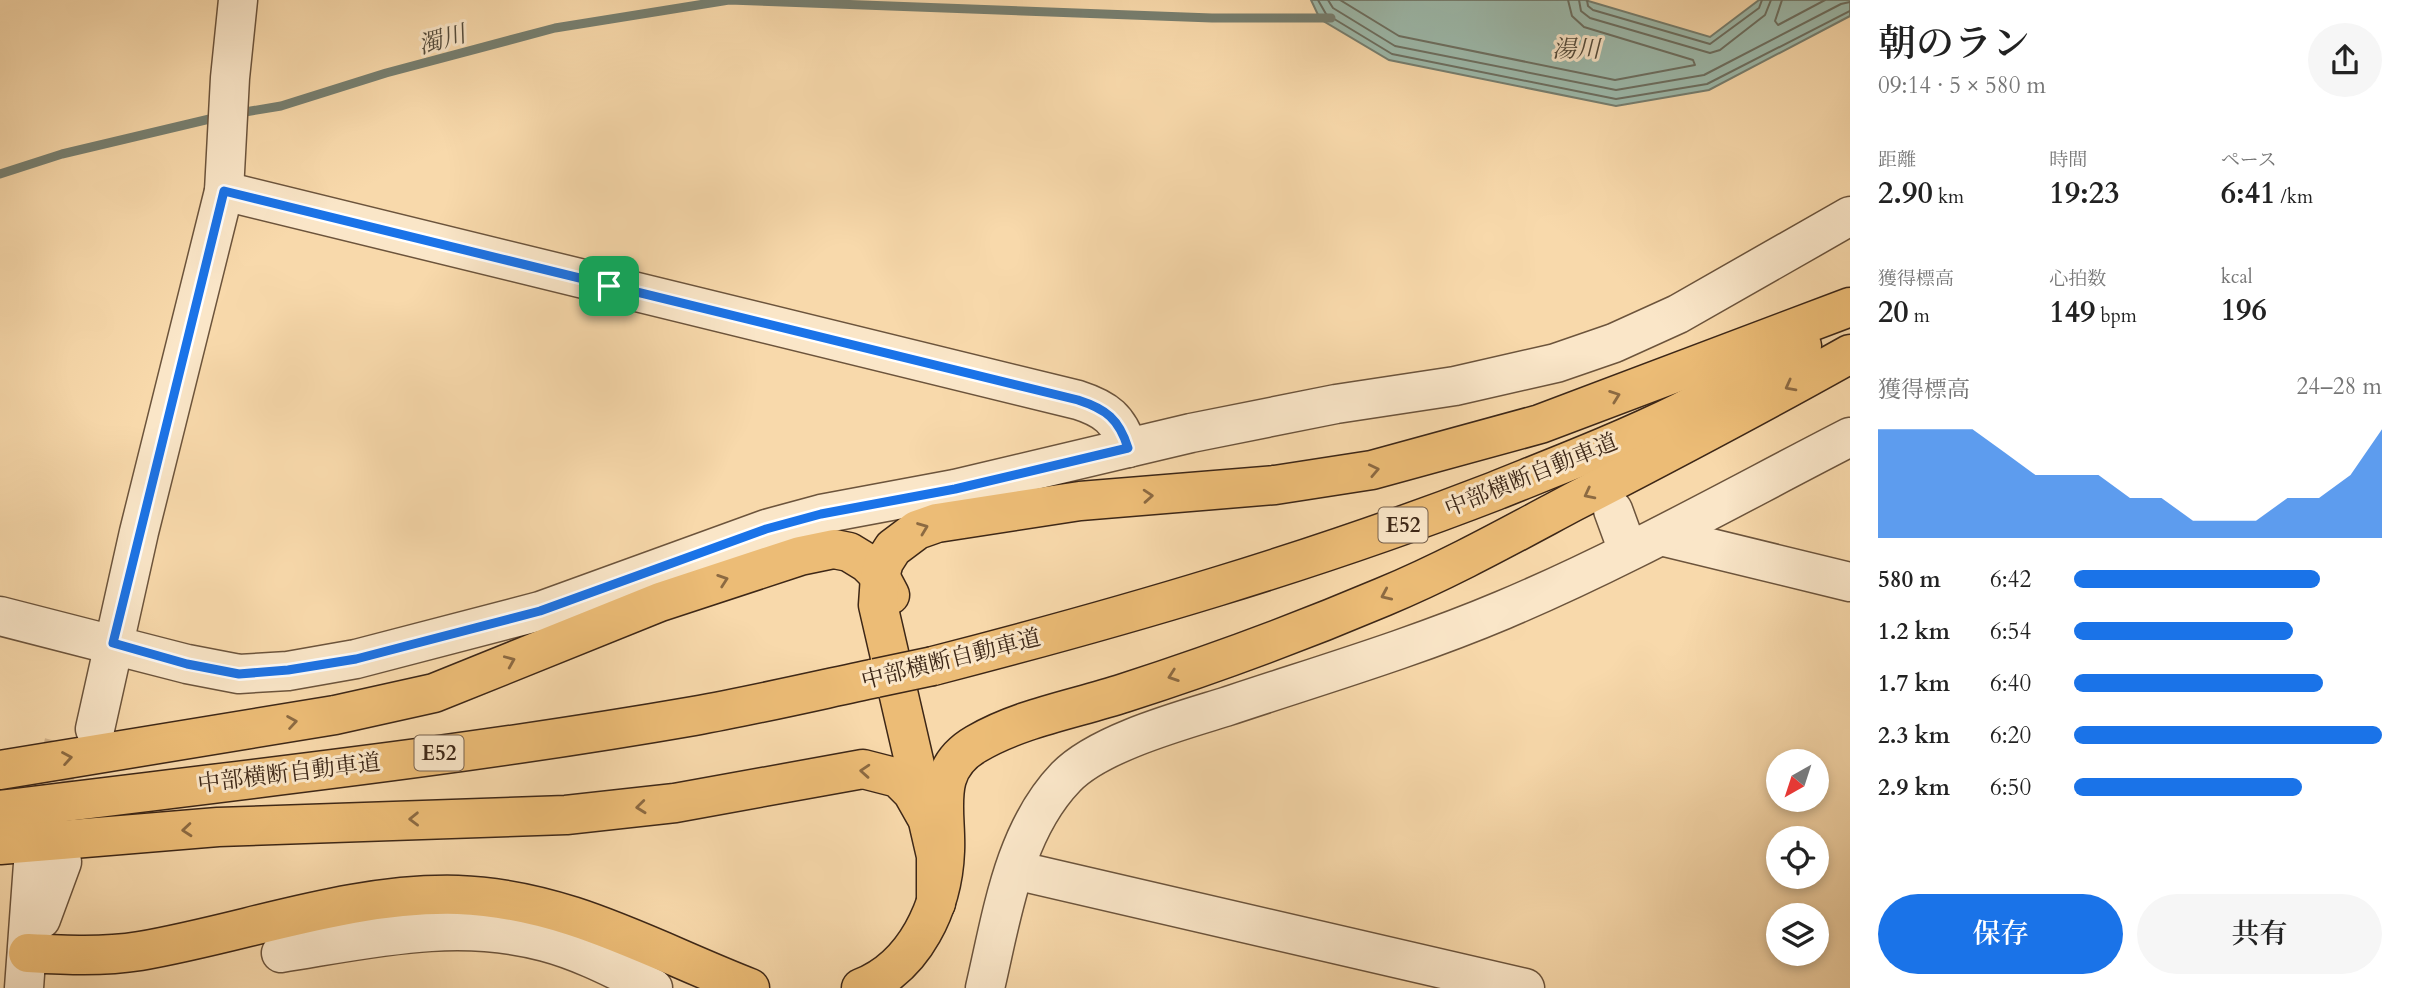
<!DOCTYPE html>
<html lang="ja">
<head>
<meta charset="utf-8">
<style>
	:root { --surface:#fff; --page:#f6f6f6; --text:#222; --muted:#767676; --accent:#1a73e8 }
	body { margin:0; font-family:Cardo,"Noto Serif JP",serif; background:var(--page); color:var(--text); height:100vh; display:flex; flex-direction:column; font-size:26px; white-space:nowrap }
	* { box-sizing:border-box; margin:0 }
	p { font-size:23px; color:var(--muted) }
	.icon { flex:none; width:38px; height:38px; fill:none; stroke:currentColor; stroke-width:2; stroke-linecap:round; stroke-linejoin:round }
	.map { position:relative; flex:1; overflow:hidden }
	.side { display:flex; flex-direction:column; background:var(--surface); width:560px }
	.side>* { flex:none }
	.needle { width:46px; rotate:219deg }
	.fabs { position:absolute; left:1766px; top:749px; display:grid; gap:14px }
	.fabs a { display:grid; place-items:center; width:63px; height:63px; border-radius:50%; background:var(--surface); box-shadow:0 4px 10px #0003; font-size:35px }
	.pin { position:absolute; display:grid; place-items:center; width:60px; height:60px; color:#fff; margin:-30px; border-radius:14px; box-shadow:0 4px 10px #0006 }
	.round { display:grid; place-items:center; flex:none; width:74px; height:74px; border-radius:37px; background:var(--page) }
	.headline { display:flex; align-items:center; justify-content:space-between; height:119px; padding:0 28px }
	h1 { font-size:38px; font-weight:600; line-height:52px }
	.figures { display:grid; grid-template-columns:repeat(3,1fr); gap:10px; height:119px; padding:7px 28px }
	.figures div { display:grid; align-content:center }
	.figures b { font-size:30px; font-weight:600 }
	.figures small { font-size:19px; font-weight:400 }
	.figures p { font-size:19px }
	.chart { height:196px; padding:14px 28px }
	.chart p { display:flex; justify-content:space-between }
	.chart svg { width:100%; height:126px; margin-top:7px; fill:var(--accent); opacity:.7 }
	.button { display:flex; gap:14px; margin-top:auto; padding:14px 28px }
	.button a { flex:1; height:80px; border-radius:42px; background:var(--accent); color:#fff; font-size:28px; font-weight:600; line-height:80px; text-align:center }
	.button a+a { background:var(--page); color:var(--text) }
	ul { padding:0 28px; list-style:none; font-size:23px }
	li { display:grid; grid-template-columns:112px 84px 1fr; align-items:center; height:52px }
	li i { height:18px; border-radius:9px; background:var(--accent) }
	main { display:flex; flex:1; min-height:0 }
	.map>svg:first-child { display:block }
</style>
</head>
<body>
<main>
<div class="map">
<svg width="1850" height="988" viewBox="0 0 1850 988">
	<rect width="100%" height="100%" fill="#f8d9ab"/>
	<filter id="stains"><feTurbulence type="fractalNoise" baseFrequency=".00286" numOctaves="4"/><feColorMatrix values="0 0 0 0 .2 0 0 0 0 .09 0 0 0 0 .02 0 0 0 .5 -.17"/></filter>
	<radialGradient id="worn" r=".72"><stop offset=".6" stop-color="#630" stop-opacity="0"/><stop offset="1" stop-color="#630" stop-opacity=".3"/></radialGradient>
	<path fill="#9dbaac" stroke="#777f70" stroke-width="2" d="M1311,0H1585L1710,37L1759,0H1850V16L1709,90L1616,106L1389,60L1320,19Z"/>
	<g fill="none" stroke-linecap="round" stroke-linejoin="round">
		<g stroke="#6d7062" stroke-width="2">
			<path d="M1318,0L1326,14L1392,54L1616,99L1707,84L1850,11"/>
			<path d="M1328,0L1333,8L1395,46L1616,90L1704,75L1841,4L1850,2"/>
			<path d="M1340,0L1399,36L1615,80L1695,65L1693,60L1584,27L1572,16L1568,0"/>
			<path d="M1579,0L1581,11L1590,18L1710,53L1720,50L1765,15L1771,0"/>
			<path d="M1587,0L1588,6L1593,10L1710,44L1759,8L1762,0"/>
			<path d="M1782,0L1775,21L1778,25L1825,0"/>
		</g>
		<g stroke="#777f70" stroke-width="9">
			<path d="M239,113L281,106L386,73L555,28L729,0L1212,18H1331"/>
			<path d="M0,174L62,154L218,117"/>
		</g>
		<path stroke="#d3b58d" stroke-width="38" stroke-dasharray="38 19" stroke-linecap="butt" d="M40,835L66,733"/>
		<g stroke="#6c543c" stroke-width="41">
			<g id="minor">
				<path d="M224,191L1078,400C1106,409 1119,419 1128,448"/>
				<path d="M1613,510L1628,551"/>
				<path d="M1661,536L1850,582"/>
				<path d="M0,616L187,664L239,674L288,671L356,659L540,611L766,529L821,514L955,489L1191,433L1336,404L1455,386L1556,363L1614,343L1678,314L1850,216"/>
				<path d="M95,729L139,532L224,191L230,78L238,0"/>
				<path d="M1015,870L1525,988"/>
				<path d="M41,919L62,862"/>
				<path d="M281,953C369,939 457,918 545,942C583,952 618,971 653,988"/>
				<path d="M24,988L33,864"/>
				<path d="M985,988C1002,916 1013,832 1066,777C1099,743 1180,721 1225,707C1318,676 1413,648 1503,610C1622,560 1735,496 1850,437"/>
			</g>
		</g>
		<g stroke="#3d2717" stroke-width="41">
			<g id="highway">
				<path d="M933,666C1123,617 1312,562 1495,491C1557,466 1620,442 1681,412C1722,392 1761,367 1802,346"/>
				<path d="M0,770L335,715L434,693L660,602L800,556L834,549L849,552L867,563L880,576L890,595"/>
				<path d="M0,810C231,781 464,756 694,716C755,705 815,691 876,678"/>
				<path d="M0,845L218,827L566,815L675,803L863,769L898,778L912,792L925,815"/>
				<path d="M936,903V856L878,605L880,576L884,562L893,548L917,530L937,523L1080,501L1275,485L1372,470L1540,424L1850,307"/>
				<path d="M28,953C65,955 103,957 140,951C245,933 350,892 458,895C567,899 652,950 750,988"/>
				<path d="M861,988C915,967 943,906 945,851C947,811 931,770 976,744C1020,718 1075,709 1124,693C1211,665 1298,633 1383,597C1448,570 1511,535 1573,502C1666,454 1759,405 1850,354"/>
			</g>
		</g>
		<use href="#minor" stroke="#fae6c8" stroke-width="38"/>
		<use href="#highway" stroke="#ecbc76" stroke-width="38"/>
		<g stroke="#3d2717" stroke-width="41" stroke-linecap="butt">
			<path id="highway-bridge" d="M876,678L933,666"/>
		</g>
		<use href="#highway-bridge" stroke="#ecbc76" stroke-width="38"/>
	</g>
	<defs><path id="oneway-chevron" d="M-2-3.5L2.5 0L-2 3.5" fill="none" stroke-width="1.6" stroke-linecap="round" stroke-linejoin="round" transform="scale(1.75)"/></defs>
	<g stroke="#8c6a42">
		<use href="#oneway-chevron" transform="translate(1790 386) rotate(152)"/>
		<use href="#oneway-chevron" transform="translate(1615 396) rotate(-20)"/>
		<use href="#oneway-chevron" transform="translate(1374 470) rotate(-12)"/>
		<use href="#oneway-chevron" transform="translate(1589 494) rotate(153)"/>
		<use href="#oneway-chevron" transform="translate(1148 496) rotate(-4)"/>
		<use href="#oneway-chevron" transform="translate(923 528) rotate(-21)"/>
		<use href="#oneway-chevron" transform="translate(723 580) rotate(-19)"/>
		<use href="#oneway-chevron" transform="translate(1386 595) rotate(156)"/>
		<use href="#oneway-chevron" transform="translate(510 661) rotate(-23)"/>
		<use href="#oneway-chevron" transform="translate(1173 676) rotate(161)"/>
		<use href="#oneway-chevron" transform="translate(292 722) rotate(-9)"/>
		<use href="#oneway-chevron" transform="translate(67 758) rotate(-10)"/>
		<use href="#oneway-chevron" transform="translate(865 771) rotate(-176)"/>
		<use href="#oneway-chevron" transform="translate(641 807) rotate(174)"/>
		<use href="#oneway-chevron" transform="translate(414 819) rotate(179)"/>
		<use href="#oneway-chevron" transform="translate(187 830) rotate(175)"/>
	</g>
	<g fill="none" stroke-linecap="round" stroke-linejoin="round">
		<g stroke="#fff" stroke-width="14">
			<path id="route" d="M224,191L1078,400C1106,409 1119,419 1128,448L955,489L821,514L766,529L540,611L356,659L288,670L239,674L187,664L113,643Z"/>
		</g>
		<use href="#route" stroke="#1a73e8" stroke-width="9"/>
	</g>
	<g text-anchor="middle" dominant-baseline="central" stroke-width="6" stroke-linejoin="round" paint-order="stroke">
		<g fill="#fae6c8" stroke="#76604c" stroke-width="2">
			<rect x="1378.5" y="507.5" width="49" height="35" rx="5"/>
			<rect x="414.5" y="735.5" width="49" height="35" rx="5"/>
		</g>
		<g font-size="21" font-weight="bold" fill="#3d2717">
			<text x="1403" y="525">E52</text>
			<text x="439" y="753">E52</text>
		</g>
		<g font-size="23" fill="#3d2717" stroke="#fae6c8">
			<text transform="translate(1531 475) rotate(-22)">中部横断自動車道</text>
			<text transform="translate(951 659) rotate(-14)">中部横断自動車道</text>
			<text transform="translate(289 773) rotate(-7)">中部横断自動車道</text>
		</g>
		<g font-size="24" font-style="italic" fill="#554c3c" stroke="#fae6c8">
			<text transform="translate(442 40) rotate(-16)">濁川</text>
			<text x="1576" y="49">湯川</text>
		</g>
	</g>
	<rect width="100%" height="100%" filter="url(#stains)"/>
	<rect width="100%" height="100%" fill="url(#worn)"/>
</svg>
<div class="fabs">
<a><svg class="needle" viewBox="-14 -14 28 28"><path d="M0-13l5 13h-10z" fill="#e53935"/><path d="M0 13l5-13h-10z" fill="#767676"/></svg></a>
<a><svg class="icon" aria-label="locate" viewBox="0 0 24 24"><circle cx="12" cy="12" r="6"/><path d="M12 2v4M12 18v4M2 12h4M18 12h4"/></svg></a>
<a><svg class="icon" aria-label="layers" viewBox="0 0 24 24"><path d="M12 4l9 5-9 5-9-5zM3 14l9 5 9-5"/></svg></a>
</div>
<div class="pin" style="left:609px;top:286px;background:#1e9e55"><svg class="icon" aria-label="arrive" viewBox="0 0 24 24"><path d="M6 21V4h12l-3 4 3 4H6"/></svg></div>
</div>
<section class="side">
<div class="headline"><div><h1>朝のラン</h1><p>09:14 · 5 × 580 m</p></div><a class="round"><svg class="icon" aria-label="share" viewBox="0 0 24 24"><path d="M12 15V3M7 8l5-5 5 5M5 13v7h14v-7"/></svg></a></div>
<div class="figures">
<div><p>距離</p><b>2.90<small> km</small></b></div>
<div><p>時間</p><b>19:23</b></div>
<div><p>ペース</p><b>6:41<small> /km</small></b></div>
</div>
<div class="figures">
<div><p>獲得標高</p><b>20<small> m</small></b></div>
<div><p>心拍数</p><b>149<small> bpm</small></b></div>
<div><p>kcal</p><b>196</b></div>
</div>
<div class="chart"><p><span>獲得標高</span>24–28 m</p>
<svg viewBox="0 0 160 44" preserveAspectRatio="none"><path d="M0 44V6L10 6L20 6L30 6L40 14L50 22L60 22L70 22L80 30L90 30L100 38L110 38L120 38L130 30L140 30L150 22L160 6V44z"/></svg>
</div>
<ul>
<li><b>580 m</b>6:42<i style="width:80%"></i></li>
<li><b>1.2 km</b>6:54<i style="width:71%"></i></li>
<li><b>1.7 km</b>6:40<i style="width:81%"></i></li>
<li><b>2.3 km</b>6:20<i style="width:100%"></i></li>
<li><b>2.9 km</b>6:50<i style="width:74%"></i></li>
</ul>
<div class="button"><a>保存</a><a>共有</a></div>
</section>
</main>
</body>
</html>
